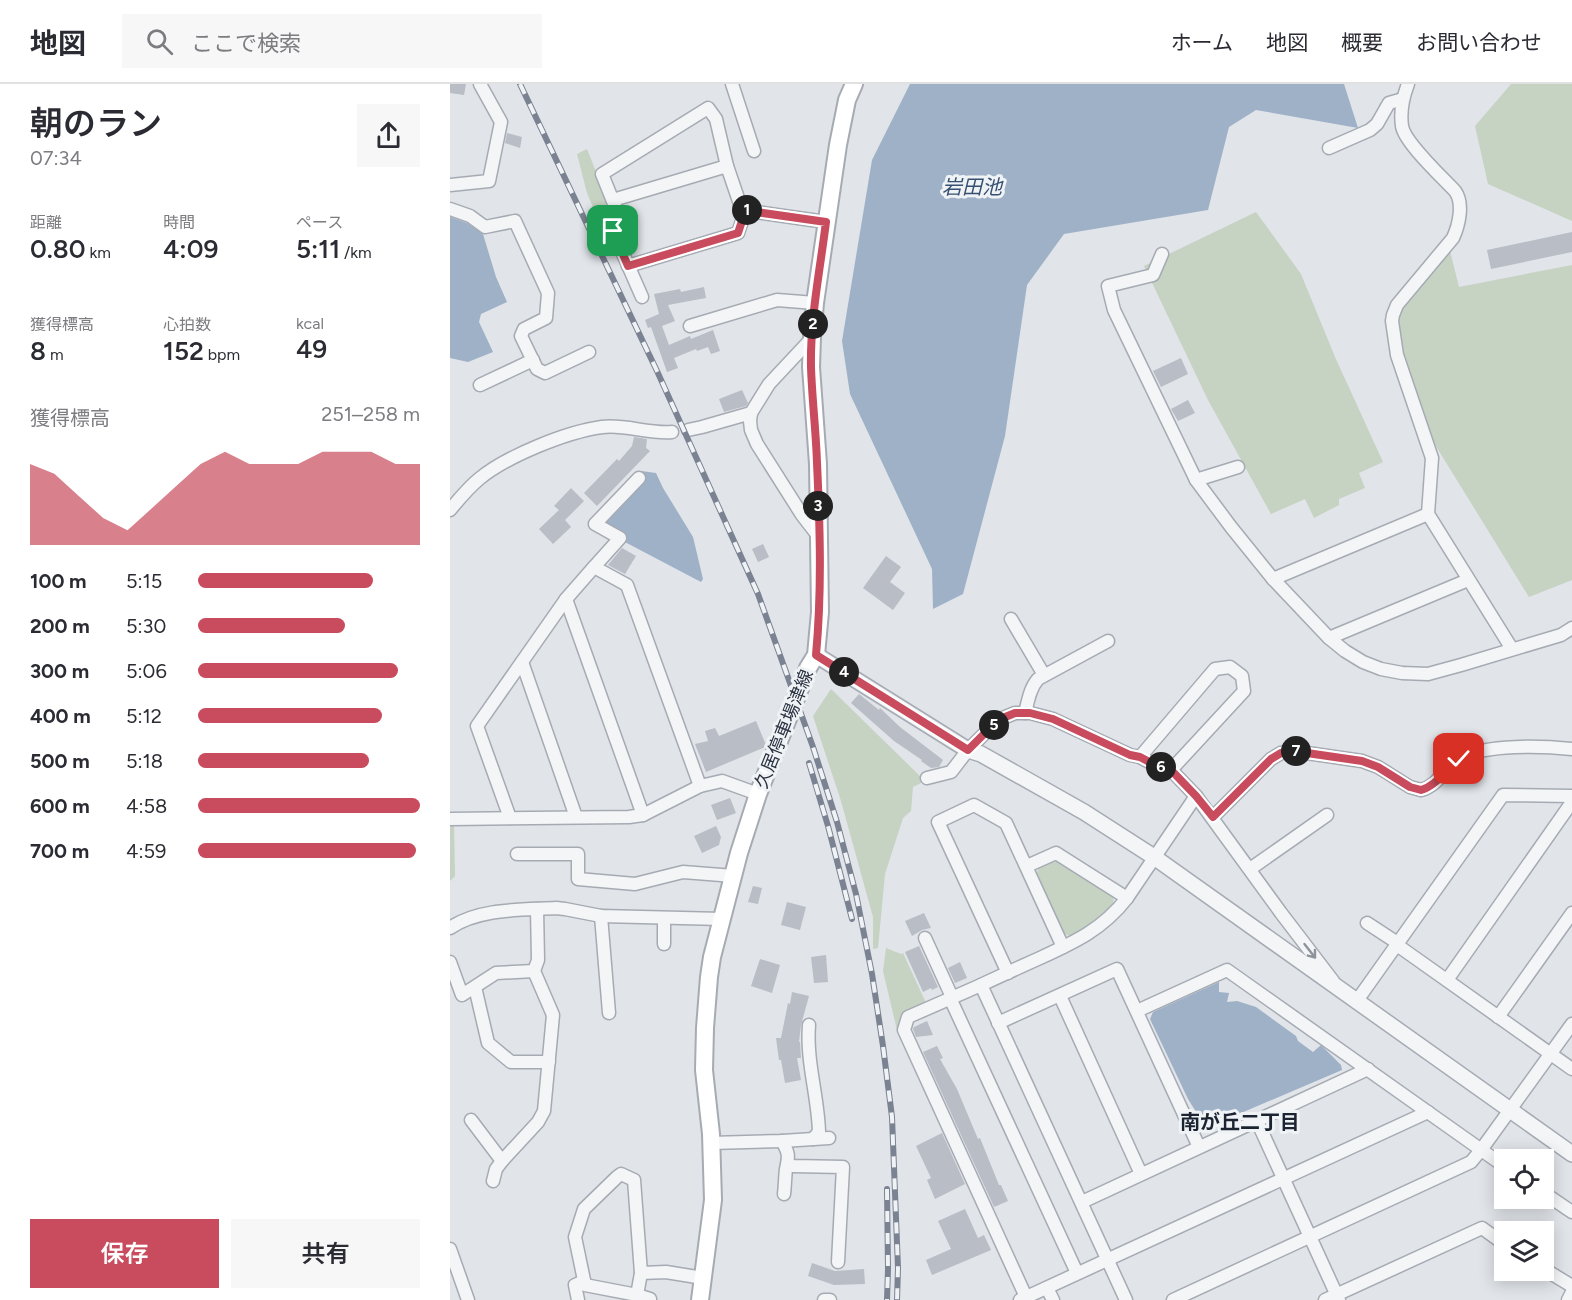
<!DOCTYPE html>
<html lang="ja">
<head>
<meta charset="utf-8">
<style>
	:root { --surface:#fff; --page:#f7f7f7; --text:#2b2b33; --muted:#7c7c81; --line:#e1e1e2; --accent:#c84c5d }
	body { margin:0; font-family:Figtree,"Noto Sans JP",sans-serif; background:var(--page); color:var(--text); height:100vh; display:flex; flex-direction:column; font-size:22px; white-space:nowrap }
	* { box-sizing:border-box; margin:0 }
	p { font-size:20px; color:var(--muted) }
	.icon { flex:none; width:33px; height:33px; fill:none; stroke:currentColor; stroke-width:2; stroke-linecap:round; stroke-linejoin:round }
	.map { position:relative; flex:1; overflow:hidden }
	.drawer { display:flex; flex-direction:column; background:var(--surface); width:450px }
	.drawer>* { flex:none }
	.controls { position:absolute; left:1044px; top:1065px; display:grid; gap:12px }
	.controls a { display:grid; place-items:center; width:60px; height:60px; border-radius:0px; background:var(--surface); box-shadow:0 3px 15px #0003; font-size:30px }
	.pin { position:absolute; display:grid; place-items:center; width:51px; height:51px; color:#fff; margin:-26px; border-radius:12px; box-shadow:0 3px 9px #0006 }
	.km { position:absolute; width:30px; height:30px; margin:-15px; border-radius:50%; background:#222; color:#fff; font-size:16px; line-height:30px; text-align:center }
	.round { display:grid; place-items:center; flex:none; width:63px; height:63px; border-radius:0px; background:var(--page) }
	.overview { display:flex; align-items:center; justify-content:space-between; height:102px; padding:0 30px }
	h1 { font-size:33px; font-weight:600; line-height:45px }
	.stats { display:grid; grid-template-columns:repeat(3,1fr); gap:9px; height:102px; padding:6px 30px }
	.stats div { display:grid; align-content:center }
	.stats b { font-size:26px; font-weight:600 }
	.stats small { font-size:16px; font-weight:400 }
	.stats p { font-size:16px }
	.chart { height:168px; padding:12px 30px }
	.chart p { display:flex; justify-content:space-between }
	.chart svg { width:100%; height:108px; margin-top:6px; fill:var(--accent); opacity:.7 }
	.action { display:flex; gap:12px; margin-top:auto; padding:12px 30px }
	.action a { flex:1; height:69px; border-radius:0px; background:var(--accent); color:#fff; font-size:24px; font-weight:600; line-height:69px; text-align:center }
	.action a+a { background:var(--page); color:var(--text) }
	ul { padding:0 30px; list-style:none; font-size:20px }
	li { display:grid; grid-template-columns:96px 72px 1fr; align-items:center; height:45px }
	li i { height:15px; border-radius:8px; background:var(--accent) }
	header { display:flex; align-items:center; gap:36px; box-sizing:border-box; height:84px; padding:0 30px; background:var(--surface); border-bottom:2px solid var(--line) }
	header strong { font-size:28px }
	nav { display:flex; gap:33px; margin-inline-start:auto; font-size:21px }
	.search { width:420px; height:54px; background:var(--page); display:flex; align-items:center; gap:15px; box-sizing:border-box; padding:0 21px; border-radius:0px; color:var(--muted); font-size:22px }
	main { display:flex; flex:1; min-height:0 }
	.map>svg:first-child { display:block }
</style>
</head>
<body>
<header>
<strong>地図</strong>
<div class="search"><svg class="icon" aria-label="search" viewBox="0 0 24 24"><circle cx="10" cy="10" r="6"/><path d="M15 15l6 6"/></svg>ここで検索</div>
<nav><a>ホーム</a><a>地図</a><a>概要</a><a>お問い合わせ</a></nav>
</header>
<main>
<section class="drawer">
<div class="overview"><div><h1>朝のラン</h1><p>07:34</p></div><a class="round"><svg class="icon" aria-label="share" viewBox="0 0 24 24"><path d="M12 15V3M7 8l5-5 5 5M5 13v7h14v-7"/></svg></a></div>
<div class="stats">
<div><p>距離</p><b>0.80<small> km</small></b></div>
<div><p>時間</p><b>4:09</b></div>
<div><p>ペース</p><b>5:11<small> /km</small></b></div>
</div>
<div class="stats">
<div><p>獲得標高</p><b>8<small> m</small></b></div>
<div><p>心拍数</p><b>152<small> bpm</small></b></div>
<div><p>kcal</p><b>49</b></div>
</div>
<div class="chart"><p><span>獲得標高</span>251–258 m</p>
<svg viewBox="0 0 160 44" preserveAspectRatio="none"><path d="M0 44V11L10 15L20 24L30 33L40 38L50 29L60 20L70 11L80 6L90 11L100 11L110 11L120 6L130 6L140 6L150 11L160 11V44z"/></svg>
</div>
<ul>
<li><b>100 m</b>5:15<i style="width:79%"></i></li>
<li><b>200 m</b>5:30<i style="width:66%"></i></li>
<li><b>300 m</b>5:06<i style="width:90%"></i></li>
<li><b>400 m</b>5:12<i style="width:83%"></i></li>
<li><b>500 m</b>5:18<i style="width:77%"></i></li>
<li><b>600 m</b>4:58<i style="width:100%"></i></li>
<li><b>700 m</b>4:59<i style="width:98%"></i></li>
</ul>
<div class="action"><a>保存</a><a>共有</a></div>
</section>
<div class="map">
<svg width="1122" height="1216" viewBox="0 0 1122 1216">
	<rect width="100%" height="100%" fill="#e1e4e9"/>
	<g fill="#c6d2c2">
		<path d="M1061,0H1122V137L1038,100L1025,42Z"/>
		<path d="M137,65L164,133L163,139L152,145L137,109L127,70Z"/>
		<path d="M806,128L851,190L885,273L933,378L909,389L915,404L889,415V421L864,434L855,415L821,430L758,316L694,182Z"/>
		<path d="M1000,167L1009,203L1122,181V496L1079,513L984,359L954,271L948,237L950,229L955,219Z"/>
		<path d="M381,605L475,697L463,703L461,727L453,734L435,790L428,864L423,865V833L391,717L363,632Z"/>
		<path d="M0,740H4L5,792L0,797Z"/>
		<path d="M601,778H610L663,812L664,821L648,836L622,853L613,849L586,791L589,783Z"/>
		<path d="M436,864L451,870L453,869L476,919L453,930L447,946L433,887Z"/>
	</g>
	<g fill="#9eb1c7">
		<path d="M460,0H894L908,44L806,26L779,43L758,126L614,150L577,201L555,352L513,510L483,525L482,485L400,310L392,257L422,76Z"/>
		<path d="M0,133L17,139L33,150L46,193L57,218L31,230L29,238L43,268L18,278L0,274Z"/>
		<path d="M191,387L206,389L213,404L243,453L253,495L251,498L173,457L153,441Z"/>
		<path d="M769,898V908L779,909L777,918L787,917L806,923L846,952L848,957L863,968L871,961L891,981L892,986L756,1044L738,1015L700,935L703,928Z"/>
	</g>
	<g fill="#b8bdc6">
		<path d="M0,0H16L14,11L0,9Z"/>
		<path d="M57,49L72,53L70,64L55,59Z"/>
		<path d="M1122,148V168L1041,185L1037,166Z"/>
		<path d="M254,203L256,214L218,221L225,237L212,242L219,261L240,252L241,255L263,246L270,267L261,270L258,263L247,267L246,265L224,274L228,284L217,288L201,243L198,244L195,236L209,230L204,210L230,205L231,208Z"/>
		<path d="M731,274L738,290L711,303L703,287Z"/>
		<path d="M292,306L298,319L296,322L274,328L269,315Z"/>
		<path d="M738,316L745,329L728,337L721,325Z"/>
		<path d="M184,353L197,355L196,364L200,367L147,422L134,409L167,375L169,377L182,362Z"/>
		<path d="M121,404L134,417L115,436L121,443L103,460L89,445L109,426L104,422Z"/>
		<path d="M313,460L319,473L308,478L302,465Z"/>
		<path d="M172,464L186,472L175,490L158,481Z"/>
		<path d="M436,472L451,483L440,498L455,509L443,526L413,504Z"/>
		<path d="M409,610L429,626L430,624L450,643L493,676L489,683L481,684L471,677L472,676L444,657L401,619Z"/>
		<path d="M306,637L316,661L315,663L256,688L245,660L258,657L255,647L265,644L269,652Z"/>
		<path d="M280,714L286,729L267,736L261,721Z"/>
		<path d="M266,742L271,753L269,761L252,769L244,752Z"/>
		<path d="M303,802L312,804L308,820L298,818Z"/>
		<path d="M337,818L356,823L350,846L331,841Z"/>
		<path d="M474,829L481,844L472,846L462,852L455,837Z"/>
		<path d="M469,862L488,903L482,906L481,904L473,908L455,868Z"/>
		<path d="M376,871L378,898L364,899L361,873Z"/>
		<path d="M310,875L330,881L322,909L301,902Z"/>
		<path d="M510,878L517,894L505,899L498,884Z"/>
		<path d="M342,908L359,912L351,941L349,958H350L351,974H347L351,996L335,999L331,976H329L326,954H331L338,919L340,920Z"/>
		<path d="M477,937L483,951L466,953L463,945L464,943Z"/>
		<path d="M487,962L493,974L490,975L507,1005L528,1055L530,1054L549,1101H551L558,1117L544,1123L473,968Z"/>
		<path d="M492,1049L515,1100L485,1115L477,1096L481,1094L466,1062Z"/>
		<path d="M515,1125L528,1154L534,1151L541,1166L482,1191L476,1176L501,1165L488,1137Z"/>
		<path d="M362,1179L385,1187L414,1185L415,1200L384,1201L358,1192Z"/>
	</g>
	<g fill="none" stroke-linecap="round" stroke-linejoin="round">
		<g stroke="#a6abb3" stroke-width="15">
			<g id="minor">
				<path d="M282,0L304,67"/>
				<path d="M958,0C953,13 950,28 952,42C954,58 992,93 1005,107C1014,119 1009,141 1003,154L947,221L943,231L942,237L947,271L982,374L978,430L1062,565"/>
				<path d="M879,64L920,46L927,40L939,19L953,15"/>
				<path d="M0,101L39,97L51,38L30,0"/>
				<path d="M163,116L277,82"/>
				<path d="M0,125L20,132L35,143L65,137L98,209L96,234L74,245L71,252L87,285L95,289L139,268"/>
				<path d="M712,170L703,191L658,202L664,226L746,396L781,443L823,495L879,554L895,567L913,578L931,585L952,589L978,590L1011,581L1111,551L1122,544"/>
				<path d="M178,182L288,149L293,134L292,126"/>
				<path d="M192,213L163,147L173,142L152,90L258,24L266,35L277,82L292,126L376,138"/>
				<path d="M240,242L327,216L365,219"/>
				<path d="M30,301L83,276"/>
				<path d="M301,329L300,337L301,346L307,360L352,431L369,453"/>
				<path d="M238,346L252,343L301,329L319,300L362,254"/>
				<path d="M746,396L788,383"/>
				<path d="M0,426C9,415 18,404 29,395C57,372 116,348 152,343C175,340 198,350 222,348"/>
				<path d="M144,483L170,454L145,440L189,394"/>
				<path d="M823,495L978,430"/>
				<path d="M116,515L193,731"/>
				<path d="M561,535L594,591"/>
				<path d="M879,554L1018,496"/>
				<path d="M72,578L126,733"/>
				<path d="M575,629C578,617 580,604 588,595L658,557"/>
				<path d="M690,673L765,585L780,583L792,592L794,607L721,686"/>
				<path d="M477,694L501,688L518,666L548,636L565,629H580L603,635L680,671L690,673L707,682L721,686L746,712L831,829L883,897"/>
				<path d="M763,733L821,675L831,669L843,667L912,677L928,683L960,703L971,706C989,701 995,683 1010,674C1037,660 1092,662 1122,665"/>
				<path d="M60,734L27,642L116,515L144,483L177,501L250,702"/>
				<path d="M0,735L179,733L193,731L250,702L272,697L308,710"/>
				<path d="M67,770H128V795L185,800L233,788L284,792"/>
				<path d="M577,782L606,769L677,814"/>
				<path d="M800,785L877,731"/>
				<path d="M151,832L159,929"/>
				<path d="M214,834V860"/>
				<path d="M917,839L943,856L947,861L1122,985"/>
				<path d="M0,844C29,824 72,826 106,824L115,825L151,832L272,835"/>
				<path d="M475,854L502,913"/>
				<path d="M0,878L12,911L46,889L84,887"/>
				<path d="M558,889L488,738L524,721L556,739L613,863"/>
				<path d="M997,896L1122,718"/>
				<path d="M531,901L458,933L454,946L576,1213"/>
				<path d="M25,903L38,959L61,978H99"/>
				<path d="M610,912L691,1090"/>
				<path d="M500,914L627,1189"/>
				<path d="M906,918L1053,711L1122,712"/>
				<path d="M687,927L777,886L1054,1082"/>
				<path d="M1048,933L1122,829"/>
				<path d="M548,939L667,885L749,1063"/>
				<path d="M359,941C356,977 368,1012 369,1048L363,1055"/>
				<path d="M21,1036L52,1077L88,1038L94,1027L103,931L84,887L88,876L87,825"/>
				<path d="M807,1037L889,1216"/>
				<path d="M332,1057C339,1069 339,1072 336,1085C335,1093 335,1102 334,1110"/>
				<path d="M261,1059L332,1057L379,1054"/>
				<path d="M338,1080L343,1082L393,1083L388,1178"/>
				<path d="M171,1090L184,1096L191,1189L187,1211L135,1201L125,1153L134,1125L167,1093Z"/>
				<path d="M43,1097L46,1085L52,1077"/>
				<path d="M1094,1109L1122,1128"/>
				<path d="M632,1118L918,985"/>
				<path d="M0,1165L18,1216"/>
				<path d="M1094,1185L1122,1202"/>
				<path d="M191,1189L216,1188L253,1194"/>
				<path d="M597,1204L603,1216"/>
				<path d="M187,1211L200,1215"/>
				<path d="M128,1216L125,1201L134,1197"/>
				<path d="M374,1216H380"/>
				<path d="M570,1216L978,1028"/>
				<path d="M676,1216L531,901C550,892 570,883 590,874C625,858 653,845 677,814L746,712"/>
				<path d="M723,1216L1021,1078L1031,1066L1122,940"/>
				<path d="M875,1216L1032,1144L1054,1160"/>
				<path d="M1118,1216L1122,1208"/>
			</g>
		</g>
		<g stroke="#a6abb3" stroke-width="18">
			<path id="tertiary" d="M366,571L518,666L531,670L634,728L704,773L1122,1070"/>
		</g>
		<g stroke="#a6abb3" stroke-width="20">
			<path id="secondary" d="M250,1216L263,1116L261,1050L254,986L255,944L259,893L262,873L289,769L308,710L358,584L366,571L370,528L368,380L361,283L362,254L365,219L388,61L397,16L404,0"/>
		</g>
		<use href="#minor" stroke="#f3f5f7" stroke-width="12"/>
		<use href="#tertiary" stroke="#f3f5f7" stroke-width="15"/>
		<use href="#secondary" stroke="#fff" stroke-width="16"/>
		<g stroke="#7b8392" stroke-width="6">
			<g id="rail">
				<path d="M70,0L207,287L308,510L363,663L387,738L406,810L422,890L433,962L442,1033L448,1184L447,1216"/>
				<path d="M359,679L378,742L402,835"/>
				<path d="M437,1105L438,1185L437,1216"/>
			</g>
		</g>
		<use href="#rail" stroke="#f0f3f6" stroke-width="4" stroke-dasharray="11" stroke-linecap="butt"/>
	</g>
	<defs><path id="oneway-shaft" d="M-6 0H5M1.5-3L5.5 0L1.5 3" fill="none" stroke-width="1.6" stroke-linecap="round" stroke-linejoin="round" transform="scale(1.5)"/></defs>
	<use stroke="#8e949c" href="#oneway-shaft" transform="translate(860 867) rotate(52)"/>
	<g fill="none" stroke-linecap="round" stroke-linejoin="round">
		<g stroke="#fff" stroke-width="12">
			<path id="route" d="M163,147L178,182L288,149L293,134L292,126L376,138C370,186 360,235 361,283C362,315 366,347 367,379C370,443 372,507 366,571L518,666L548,636L565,629H580L603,635L680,671L690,673L707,682L721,686L746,712L763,733L821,675L831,669L843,667L912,677L928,683L960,703L971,706C988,701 995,685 1009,675"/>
		</g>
		<use href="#route" stroke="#c84c5d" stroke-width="8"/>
	</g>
	<g text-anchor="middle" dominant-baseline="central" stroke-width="6" stroke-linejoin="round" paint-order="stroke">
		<g font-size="18" fill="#2a3240" stroke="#f0f3f6">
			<text transform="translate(334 645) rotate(-68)">久居停車場津線</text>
		</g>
		<g font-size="20" font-style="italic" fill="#365072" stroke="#f0f3f6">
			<text x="522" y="103">岩田池</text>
		</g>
		<g font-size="20" font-weight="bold" fill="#1c2331" stroke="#f0f3f6">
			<text x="790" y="1038">南が丘二丁目</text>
		</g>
	</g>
</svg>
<div class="controls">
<a><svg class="icon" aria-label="locate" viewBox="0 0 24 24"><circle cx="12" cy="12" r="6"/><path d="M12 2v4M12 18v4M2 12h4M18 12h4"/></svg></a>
<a><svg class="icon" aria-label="layers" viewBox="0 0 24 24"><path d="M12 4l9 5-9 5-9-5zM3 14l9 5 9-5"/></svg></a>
</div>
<div class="pin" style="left:163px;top:147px;background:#1e9e55"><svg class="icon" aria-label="arrive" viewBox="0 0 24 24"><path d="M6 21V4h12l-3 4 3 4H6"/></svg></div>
<div class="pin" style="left:1009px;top:675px;background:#d93025"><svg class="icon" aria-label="check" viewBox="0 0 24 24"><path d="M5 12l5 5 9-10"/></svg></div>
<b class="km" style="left:297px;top:126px">1</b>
<b class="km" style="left:363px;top:240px">2</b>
<b class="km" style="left:368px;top:422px">3</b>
<b class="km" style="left:394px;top:588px">4</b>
<b class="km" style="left:544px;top:641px">5</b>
<b class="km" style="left:711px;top:683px">6</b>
<b class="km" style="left:846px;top:667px">7</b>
</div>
</main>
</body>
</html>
